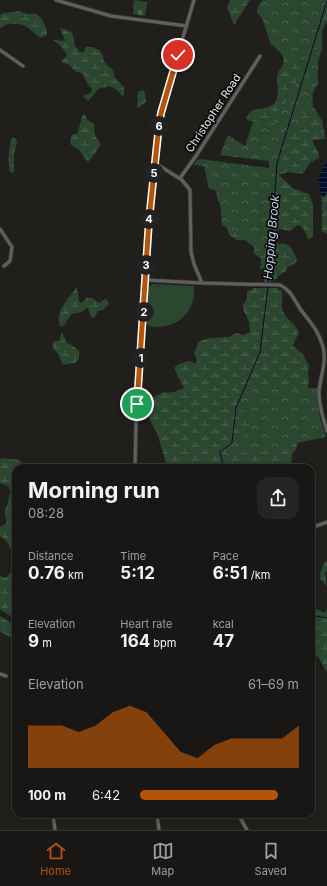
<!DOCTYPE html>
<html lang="en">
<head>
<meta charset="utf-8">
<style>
	:root { --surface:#191715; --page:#262422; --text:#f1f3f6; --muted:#9f9fa0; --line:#373634; --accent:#b45309 }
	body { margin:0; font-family:Inter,sans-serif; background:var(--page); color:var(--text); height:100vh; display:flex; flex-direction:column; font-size:15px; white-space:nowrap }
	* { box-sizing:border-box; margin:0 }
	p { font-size:13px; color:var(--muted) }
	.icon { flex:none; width:22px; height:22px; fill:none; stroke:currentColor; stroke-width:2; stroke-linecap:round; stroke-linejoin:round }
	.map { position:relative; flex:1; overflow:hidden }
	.panel { position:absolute; left:12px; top:464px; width:303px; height:354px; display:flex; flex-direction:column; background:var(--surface); border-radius:12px; box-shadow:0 2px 6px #0003,0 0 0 1px var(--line) }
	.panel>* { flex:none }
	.pin { position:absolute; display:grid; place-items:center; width:34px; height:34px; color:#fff; margin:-17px; border:2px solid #fff; border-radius:50%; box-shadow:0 1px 4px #0007 }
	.km { position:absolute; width:20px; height:20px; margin:-10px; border-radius:50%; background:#222; color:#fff; font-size:11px; line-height:20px; text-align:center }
	.round { display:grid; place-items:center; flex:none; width:42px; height:42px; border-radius:12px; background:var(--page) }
	.headline { display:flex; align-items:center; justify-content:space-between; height:68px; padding:0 16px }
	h1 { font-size:22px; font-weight:700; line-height:30px }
	.figures { display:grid; grid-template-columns:repeat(3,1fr); gap:6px; height:68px; padding:4px 16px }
	.figures div { display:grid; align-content:center }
	.figures b { font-size:17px; font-weight:700 }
	.figures small { font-size:11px; font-weight:400 }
	.figures p { font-size:11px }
	.chart { height:112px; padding:8px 16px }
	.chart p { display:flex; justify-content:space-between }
	.chart svg { width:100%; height:72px; margin-top:4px; fill:var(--accent); opacity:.7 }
	ul { padding:0 16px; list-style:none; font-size:13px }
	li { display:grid; grid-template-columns:64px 48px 1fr; align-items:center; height:30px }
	li i { height:10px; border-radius:5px; background:var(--accent) }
	.tab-bar { display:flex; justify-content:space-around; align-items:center; height:56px; border-top:1px solid var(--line); background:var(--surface); font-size:11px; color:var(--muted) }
	.tab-bar a { display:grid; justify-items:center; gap:2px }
	.tab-bar .on { color:var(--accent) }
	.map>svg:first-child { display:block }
</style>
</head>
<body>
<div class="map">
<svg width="327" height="830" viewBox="0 0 327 830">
	<defs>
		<pattern id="wetland-marsh" width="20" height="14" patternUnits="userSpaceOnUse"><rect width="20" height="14" fill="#2b4730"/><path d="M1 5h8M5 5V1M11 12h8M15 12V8" fill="none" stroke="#4a624e"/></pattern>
		<pattern id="cemetery-stones" width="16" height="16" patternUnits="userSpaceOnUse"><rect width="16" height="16" fill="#2b4730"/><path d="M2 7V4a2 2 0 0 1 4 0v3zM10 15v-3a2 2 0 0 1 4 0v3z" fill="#4a624e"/></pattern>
		<pattern id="park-crowns" width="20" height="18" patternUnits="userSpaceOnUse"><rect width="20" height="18" fill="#2b4730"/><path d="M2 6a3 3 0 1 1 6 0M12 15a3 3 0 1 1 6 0" fill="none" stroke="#4a624e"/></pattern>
		<pattern id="water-rules" width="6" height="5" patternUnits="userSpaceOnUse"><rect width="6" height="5" fill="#030d27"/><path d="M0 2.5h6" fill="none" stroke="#283046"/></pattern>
	</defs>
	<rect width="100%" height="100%" fill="#211f1c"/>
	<path fill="#2b4730" d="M152,284L194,286C197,314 172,333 146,325L148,288Z"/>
	<g fill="url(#wetland-marsh)">
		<path d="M230,0H250L234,25L227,8Z"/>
		<path d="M262,0H327V21L322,31V49L318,61L316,73L318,78V85L312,92L313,106L323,122C322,127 326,133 325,139L313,140V143L319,154V158L311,162L302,174L288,172L279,175L294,189L309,194L313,204V236L310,239H308C306,235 302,221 295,227C293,228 292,230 290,231L280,229L275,232L276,241L279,244C287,243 290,245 293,252C295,256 297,256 297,261L294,264L287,267L286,271C278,274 275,283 266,284L264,281V273L260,268L261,259L253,253L255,248L245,240H237L229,235L221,206L218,201L216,191L211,187L270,171L272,133L268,128L246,119C251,105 262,112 272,105C281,100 277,86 277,77C278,69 286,65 283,57C280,50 272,46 269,40C267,34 267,27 264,22C263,18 259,16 257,12L258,6Z"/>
		<path d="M19,11C28,16 29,12 36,14C42,16 45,26 47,31V35L41,38C29,30 27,22 9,24C5,24 4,27 0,28V15C6,11 12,14 19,11Z"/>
		<path d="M60,28L72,32L75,46L80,52H84L85,48L87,47H93L100,51L103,56L104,62L113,70L115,78L124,87V93L123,97L117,90L110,86L98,89L88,101L83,96L91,93L92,89L87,83L83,74L75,71L69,65L62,62V60L65,58L67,55L61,46L53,40L65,41Z"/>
		<path d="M143,90L145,93L146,102L138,108L137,106L138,93L139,91Z"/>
		<path d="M83,114L86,116L87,120L94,124L95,136L101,144C99,148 91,159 88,162L78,149L71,145L70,141L72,135L77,134Z"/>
		<path d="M12,138H15L17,142L14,154V173L10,172C7,161 9,150 11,140Z"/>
		<path d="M327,193V234L322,231C321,219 323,207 321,195L323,196Z"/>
		<path d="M76,288H77L79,302L82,303L86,298H92L99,303L105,299L107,300L109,304L103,310L98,311L94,318L91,317L88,308H86L82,312L72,314L63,326H60C55,311 68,300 76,288Z"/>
		<path d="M254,288H277L282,291C283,297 281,303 282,308C284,319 295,323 299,332L293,345L294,347L302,353L307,362L309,365L308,373L309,379L308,387L310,406L296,449L292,454L291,466L290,468H162L167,466L166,463L157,433L148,416L146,417L145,421L139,413L142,405L141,398L143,394H149L152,397H155C165,389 164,394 174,392C177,391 181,389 184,388L174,368L179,364L189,361L196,364L197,360L194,353L197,348L198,342L209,338L228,337L237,333L243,335L250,332L249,322L243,309V305L247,299V292Z"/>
		<path d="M62,332L66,342L73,346L79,351V359L75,363L63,365L58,354L52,346L54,341H59Z"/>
		<path d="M131,393H133L134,397L130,412L124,404L123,398Z"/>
		<path d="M3,458L19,460L23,464L21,468H16V620L0,609V575L5,578L12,571C13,557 13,544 0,536V527L4,525L7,522C4,511 4,513 8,502C9,498 8,496 11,492L8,486L0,483V459Z"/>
		<path d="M327,560V571L325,573L327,586L320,579C320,572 322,565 327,560Z"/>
		<path d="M327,608V673L318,656L311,653V613L317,609L325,613Z"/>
		<path d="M0,616L16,626V640L0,632Z"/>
	</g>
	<path fill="url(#cemetery-stones)" d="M134,0L147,2L145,16L133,14Z"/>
	<g fill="url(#park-crowns)">
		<path d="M265,0H327L317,47L318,69L316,87L285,148L279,168L268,278H265L268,248L222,225L219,190L209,189L204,166L194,165L197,160L199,159L269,168V161L220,155L228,135L245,146L254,119L271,131L297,80L299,63L271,44L259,9Z"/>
		<path d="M239,387L318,388L320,419L326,437L224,458C225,455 226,451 228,449C235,440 250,440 250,425C251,411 228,401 239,387Z"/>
	</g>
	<path fill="url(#water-rules)" d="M327,161V193L324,197L321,195L318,177Z"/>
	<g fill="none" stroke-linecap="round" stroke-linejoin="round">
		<g stroke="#030d27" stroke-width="1">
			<path d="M224,468L220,452L232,443L236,408L260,352L268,286L277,163L327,1"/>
			<path d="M311,615L327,618"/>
		</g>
		<g stroke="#3d3b38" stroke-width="4.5">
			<g id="minor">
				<path d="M56,0L111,16L187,26"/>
				<path d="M0,50L23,66"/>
				<path d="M155,163L182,180L190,190L191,252L194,264L202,283L280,285C291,290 294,300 301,310C310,322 319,331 323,347C327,363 320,376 319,392C319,405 323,419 327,431"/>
				<path d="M180,178L196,156L260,56"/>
				<path d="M0,229L12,247L10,261L4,266"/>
				<path d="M145,280L202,283"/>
				<path d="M135,468L136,425L144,308L145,280L150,212L159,125L167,91L194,0"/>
				<path d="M311,528L327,522"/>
				<path d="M0,674L6,676"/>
				<path d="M53,814L55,830"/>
				<path d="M157,814L159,830"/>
				<path d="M238,814L247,830"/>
			</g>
		</g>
		<use href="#minor" stroke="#615f5f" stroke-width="3"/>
	</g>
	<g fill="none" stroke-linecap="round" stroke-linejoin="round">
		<g stroke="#fff" stroke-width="8">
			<path id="route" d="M137,404L149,220L159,125L161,113L178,55"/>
		</g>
		<use href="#route" stroke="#b45309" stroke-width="5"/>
	</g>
	<g text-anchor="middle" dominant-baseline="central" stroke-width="3.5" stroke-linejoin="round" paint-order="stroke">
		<g font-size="11" fill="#e9e7e5" stroke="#0a0908">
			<text transform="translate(213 113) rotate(-57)">Christopher Road</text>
		</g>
		<g font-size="12" font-style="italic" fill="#c1d3f5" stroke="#0a0908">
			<text transform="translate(271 237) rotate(-85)">Hopping Brook</text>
		</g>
	</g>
</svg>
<div class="pin" style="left:137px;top:404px;background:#1e9e55"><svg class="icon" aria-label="arrive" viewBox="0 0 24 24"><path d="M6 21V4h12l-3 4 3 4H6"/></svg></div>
<div class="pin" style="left:178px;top:55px;background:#d93025"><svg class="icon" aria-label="check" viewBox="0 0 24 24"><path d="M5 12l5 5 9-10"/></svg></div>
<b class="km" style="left:141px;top:358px">1</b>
<b class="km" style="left:144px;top:312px">2</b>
<b class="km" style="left:146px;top:265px">3</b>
<b class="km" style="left:149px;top:219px">4</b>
<b class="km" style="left:154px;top:173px">5</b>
<b class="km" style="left:159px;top:126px">6</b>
<section class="panel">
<div class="headline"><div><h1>Morning run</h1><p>08:28</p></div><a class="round"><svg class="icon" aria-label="share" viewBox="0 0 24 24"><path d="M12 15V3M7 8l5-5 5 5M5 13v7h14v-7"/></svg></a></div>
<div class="figures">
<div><p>Distance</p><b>0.76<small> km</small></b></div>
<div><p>Time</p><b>5:12</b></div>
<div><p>Pace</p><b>6:51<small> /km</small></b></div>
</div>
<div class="figures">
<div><p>Elevation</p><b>9<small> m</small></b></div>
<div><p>Heart rate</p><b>164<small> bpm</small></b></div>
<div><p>kcal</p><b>47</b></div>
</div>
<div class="chart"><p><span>Elevation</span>61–69 m</p>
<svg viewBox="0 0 160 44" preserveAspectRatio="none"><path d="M0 44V18L10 18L20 18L30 22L40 18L50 10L60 6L70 10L80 22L90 34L100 38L110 30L120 26L130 26L140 26L150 26L160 18V44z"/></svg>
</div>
<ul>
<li><b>100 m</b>6:42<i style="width:87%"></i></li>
</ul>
</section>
</div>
<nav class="tab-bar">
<a class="on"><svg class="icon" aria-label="home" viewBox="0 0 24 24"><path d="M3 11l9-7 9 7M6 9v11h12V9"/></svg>Home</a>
<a><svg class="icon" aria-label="map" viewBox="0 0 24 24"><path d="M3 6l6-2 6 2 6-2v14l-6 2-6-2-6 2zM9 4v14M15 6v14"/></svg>Map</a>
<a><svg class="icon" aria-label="saved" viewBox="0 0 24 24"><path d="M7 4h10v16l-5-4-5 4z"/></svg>Saved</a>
</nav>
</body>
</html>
